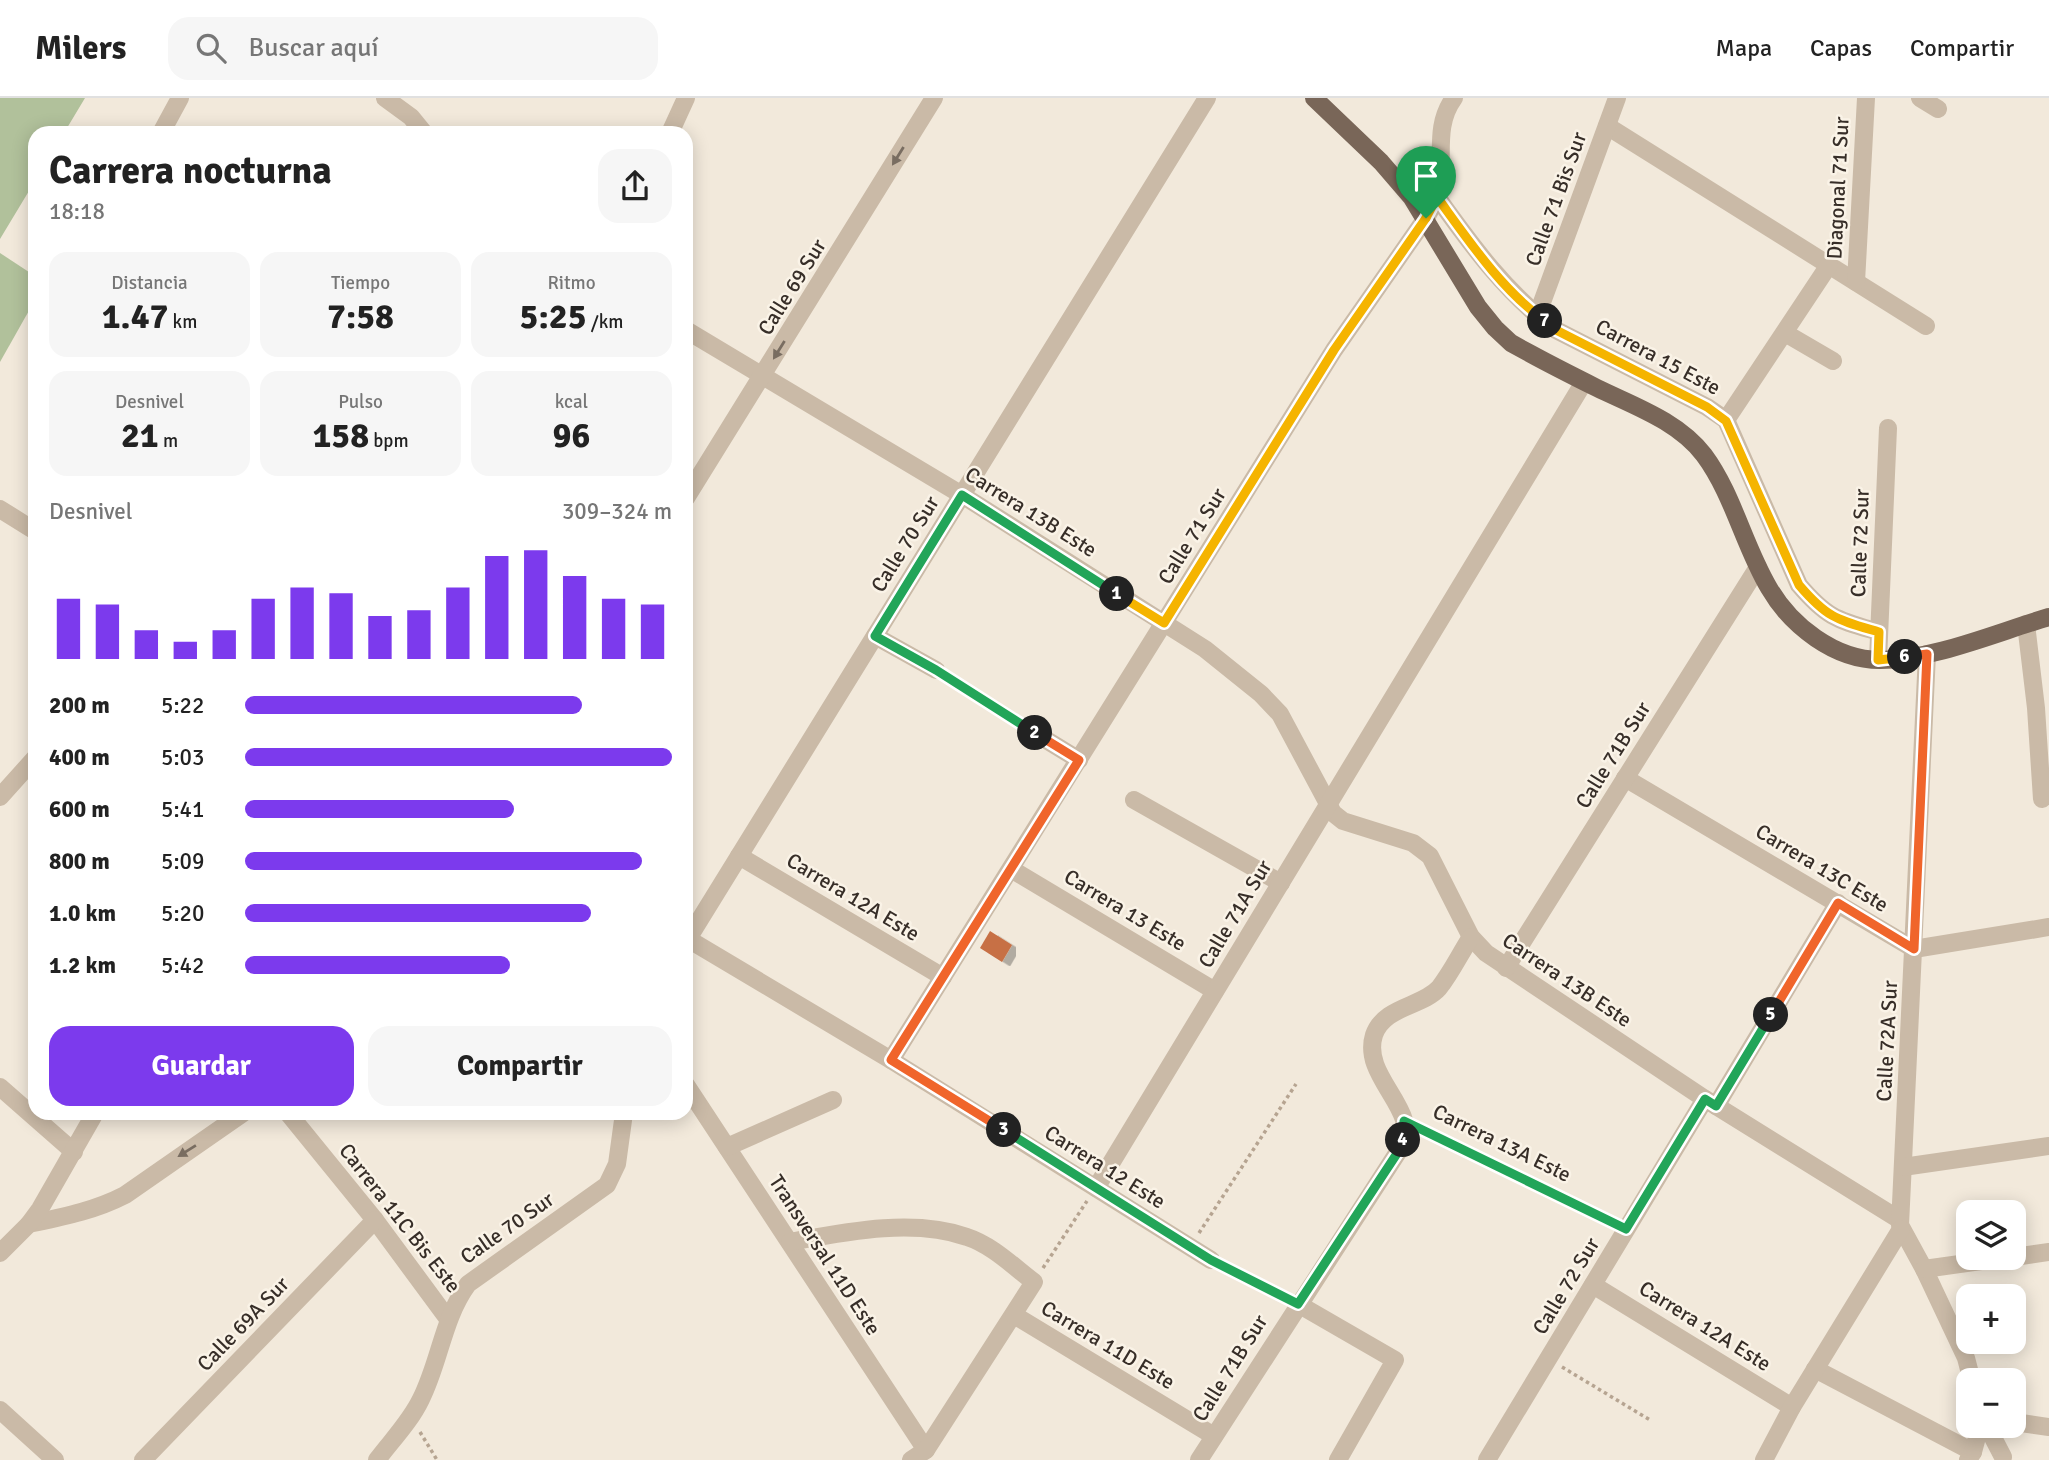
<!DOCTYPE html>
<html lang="es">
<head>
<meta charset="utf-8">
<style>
	:root { --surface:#fff; --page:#f6f6f6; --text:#222; --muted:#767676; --line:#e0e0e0; --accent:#7c3aed }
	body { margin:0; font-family:Signika,sans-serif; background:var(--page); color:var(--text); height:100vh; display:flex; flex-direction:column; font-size:26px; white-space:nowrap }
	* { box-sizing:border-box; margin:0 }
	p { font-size:23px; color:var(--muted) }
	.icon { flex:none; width:38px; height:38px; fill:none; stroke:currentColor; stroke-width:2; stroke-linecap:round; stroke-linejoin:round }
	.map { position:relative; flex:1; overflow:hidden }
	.panel { position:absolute; left:28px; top:28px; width:665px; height:994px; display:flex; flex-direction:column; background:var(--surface); border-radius:21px; box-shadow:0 4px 18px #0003 }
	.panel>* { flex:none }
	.tools { position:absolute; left:1956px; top:1102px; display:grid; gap:14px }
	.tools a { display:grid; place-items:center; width:70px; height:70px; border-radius:14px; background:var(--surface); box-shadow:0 4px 18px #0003; font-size:35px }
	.pin { position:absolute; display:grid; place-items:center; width:60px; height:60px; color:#fff; margin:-72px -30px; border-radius:50% 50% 50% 0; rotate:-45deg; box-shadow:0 0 7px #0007 }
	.pin .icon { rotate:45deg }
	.km { position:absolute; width:35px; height:35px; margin:-18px; border-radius:50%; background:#222; color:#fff; font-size:19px; line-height:35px; text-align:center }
	.round { display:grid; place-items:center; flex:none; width:74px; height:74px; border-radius:21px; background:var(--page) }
	.headline { display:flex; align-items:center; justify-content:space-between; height:119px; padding:0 21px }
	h1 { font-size:38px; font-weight:700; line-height:52px }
	.metrics { display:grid; grid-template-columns:repeat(3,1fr); gap:10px; height:119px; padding:7px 21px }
	.metrics div { display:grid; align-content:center; border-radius:18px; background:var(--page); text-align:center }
	.metrics b { font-size:35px; font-weight:700 }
	.metrics small { font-size:19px; font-weight:400 }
	.metrics p { font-size:19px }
	.chart { height:196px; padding:14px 21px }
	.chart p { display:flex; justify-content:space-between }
	.chart svg { width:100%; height:126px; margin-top:7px; stroke:var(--accent); stroke-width:6 }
	.button { display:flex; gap:14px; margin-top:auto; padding:14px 21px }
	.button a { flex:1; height:80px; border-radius:21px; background:var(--accent); color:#fff; font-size:28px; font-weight:700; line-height:80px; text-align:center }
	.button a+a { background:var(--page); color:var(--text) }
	ul { padding:0 21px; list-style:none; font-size:23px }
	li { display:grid; grid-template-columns:112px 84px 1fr; align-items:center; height:52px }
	li i { height:18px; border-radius:9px; background:var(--accent) }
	header { display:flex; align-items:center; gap:42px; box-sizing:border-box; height:98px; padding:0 35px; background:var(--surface); border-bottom:2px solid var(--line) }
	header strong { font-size:33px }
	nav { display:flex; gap:38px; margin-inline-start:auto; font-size:24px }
	.search { width:490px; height:63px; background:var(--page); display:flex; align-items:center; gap:18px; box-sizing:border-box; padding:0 24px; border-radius:21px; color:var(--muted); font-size:26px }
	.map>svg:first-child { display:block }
</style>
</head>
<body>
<header>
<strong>Milers</strong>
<div class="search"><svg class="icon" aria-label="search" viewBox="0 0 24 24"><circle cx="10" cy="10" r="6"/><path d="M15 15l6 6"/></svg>Buscar aquí</div>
<nav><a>Mapa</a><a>Capas</a><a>Compartir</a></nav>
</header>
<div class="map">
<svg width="2049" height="1362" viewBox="0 0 2049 1362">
	<defs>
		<filter id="shadow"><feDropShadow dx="8" dy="4.5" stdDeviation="0" flood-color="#0004"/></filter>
	</defs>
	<rect width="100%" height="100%" fill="#f2e9db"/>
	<g fill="#b1c19b">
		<path d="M0,0H85L64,35H35V83L0,141Z"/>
		<path d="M0,155L35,178V202L0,264Z"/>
	</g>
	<path fill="#c76f44" filter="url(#shadow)" d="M990,833L1012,847L1002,864L980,850Z"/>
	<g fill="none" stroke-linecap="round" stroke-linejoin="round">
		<g stroke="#b6a491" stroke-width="3.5" stroke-dasharray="3.5 3.5" stroke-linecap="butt">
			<path d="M949,581L1034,634"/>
			<path d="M1421,1031L1612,1124"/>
			<path d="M1199,1135L1296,986"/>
			<path d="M1225,1169L1284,1199"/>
			<path d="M1043,1170L1087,1103"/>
			<path d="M1562,1269L1650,1322"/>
			<path d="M420,1334L437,1362"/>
		</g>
		<g stroke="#cabaa7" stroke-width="18">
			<path d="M385,0L411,19L424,35"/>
			<path d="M1920,0L1938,11"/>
			<path d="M1607,28L1926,228"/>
			<path d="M161,35L180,0"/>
			<path d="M670,35L686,0"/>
			<path d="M1437,99C1472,148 1507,196 1556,232L1707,309L1726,322L1799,487C1828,521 1838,522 1879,534"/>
			<path d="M1856,184L1866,0"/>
			<path d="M1537,218L1617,0"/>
			<path d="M686,232L962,397L1205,551L1261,596L1280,616L1333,715L1343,723L1413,745L1430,758L1471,839L1486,855L1705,1001L1900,1122"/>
			<path d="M1785,235L1833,263"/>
			<path d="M1726,322L1829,167"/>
			<path d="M686,400L934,0"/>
			<path d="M0,411L35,433"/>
			<path d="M2026,526L2036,610L2042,701"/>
			<path d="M875,538L936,572"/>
			<path d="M1927,556L1900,1127L1924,1171L1966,1260L1972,1283"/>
			<path d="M1878,562L1888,330"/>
			<path d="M1048,643L1079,662"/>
			<path d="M1625,680L1914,851L2049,829"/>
			<path d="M0,699L35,660"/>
			<path d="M1134,702L1281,785"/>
			<path d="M739,758L943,879"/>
			<path d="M1011,771L1215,893"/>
			<path d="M688,841L891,962L1211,1162"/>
			<path d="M686,844L1207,0"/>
			<path d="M1506,870L1758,469"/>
			<path d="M891,962L1334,252L1426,120C1432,109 1439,98 1440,85C1443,55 1435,26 1454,0"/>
			<path d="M686,987L926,1352"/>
			<path d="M0,989L74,1054"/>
			<path d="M1716,1008L1838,805"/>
			<path d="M288,1015L375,1122L448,1221"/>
			<path d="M727,1049L833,1002"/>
			<path d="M1903,1069L2049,1048"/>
			<path d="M1096,1090L1584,284"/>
			<path d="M29,1126C62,1119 94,1113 125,1097L243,1015"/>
			<path d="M790,1144C845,1134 913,1120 967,1139C992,1147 1014,1169 1034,1184L926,1352L911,1362"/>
			<path d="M0,1155L29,1126L40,1111L95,1015"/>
			<path d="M2014,1159L2049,1154"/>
			<path d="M1924,1171L2003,1160"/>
			<path d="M1593,1187L1792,1309"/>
			<path d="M1298,1206L1395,1262L1338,1362"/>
			<path d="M1014,1217L1214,1338"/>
			<path d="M1815,1271L1973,1354"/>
			<path d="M0,1312L55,1362"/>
			<path d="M2014,1324L2049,1329"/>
			<path d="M1987,1328L2003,1359"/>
			<path d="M143,1362L375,1122"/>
			<path d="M377,1362C392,1342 410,1324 421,1301C440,1263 443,1220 468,1186L607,1087L617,1066L624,1015"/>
			<path d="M1199,1362L1398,1054C1402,1044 1407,1033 1404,1022C1396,995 1364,969 1374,937C1384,908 1422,909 1439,890C1451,875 1460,856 1471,839"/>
			<path d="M1487,1362L1705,1001"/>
			<path d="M1764,1362L1792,1309L1901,1131"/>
			<path d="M1968,1362L1973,1354L1980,1328"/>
		</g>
		<path stroke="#796658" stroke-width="18" d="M1314,0L1381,64L1412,100L1478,209L1495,230L1511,245L1531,256C1553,268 1575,279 1597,290C1634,308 1678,323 1704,357C1733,396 1744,448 1769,490C1791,528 1835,562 1880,562C1933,562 1998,534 2049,519"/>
	</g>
	<defs><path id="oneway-solid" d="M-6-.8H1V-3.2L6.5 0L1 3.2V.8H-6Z" transform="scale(1.75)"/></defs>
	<g fill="#796d61">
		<use href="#oneway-solid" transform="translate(898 58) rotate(122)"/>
		<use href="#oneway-solid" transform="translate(779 252) rotate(122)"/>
		<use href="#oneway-solid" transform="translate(187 1053) rotate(148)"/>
	</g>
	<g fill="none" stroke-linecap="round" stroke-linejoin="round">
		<g stroke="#fff" stroke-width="14">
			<path id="split-1" d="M1117,496L1164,525L1334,252L1426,120"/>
		</g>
		<g stroke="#fff" stroke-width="14">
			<path id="split-2" d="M1035,635L936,572L875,538L962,397L1117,496"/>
		</g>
		<g stroke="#fff" stroke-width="14">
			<path id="split-3" d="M1004,1032L891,962L1079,662L1035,635"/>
		</g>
		<g stroke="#fff" stroke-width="14">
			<path id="split-4" d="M1004,1032L1211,1162L1298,1206L1398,1054L1403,1042"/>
		</g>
		<g stroke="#fff" stroke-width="14">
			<path id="split-5" d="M1403,1042L1404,1023L1626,1131L1705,1001L1716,1008L1771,917"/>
		</g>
		<g stroke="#fff" stroke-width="14">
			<path id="split-6" d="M1771,917L1838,805L1914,851L1927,556L1905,559"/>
		</g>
		<g stroke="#fff" stroke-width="14">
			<path id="split-7" d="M1545,223L1556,232L1707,309L1726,323L1799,487C1828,521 1838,522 1879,534L1878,562L1905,559"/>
		</g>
		<g stroke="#fff" stroke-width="14">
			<path id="split-8" d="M1426,120L1437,99C1469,143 1501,191 1545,223"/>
		</g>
		<use href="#split-1" stroke="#f5b400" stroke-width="9"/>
		<use href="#split-2" stroke="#22a559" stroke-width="9"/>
		<use href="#split-3" stroke="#f0652b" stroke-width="9"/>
		<use href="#split-4" stroke="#22a559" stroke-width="9"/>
		<use href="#split-5" stroke="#22a559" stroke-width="9"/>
		<use href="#split-6" stroke="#f0652b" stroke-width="9"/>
		<use href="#split-7" stroke="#f5b400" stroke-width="9"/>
		<use href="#split-8" stroke="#f5b400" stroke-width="9"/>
	</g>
	<g text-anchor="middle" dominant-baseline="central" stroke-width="5" stroke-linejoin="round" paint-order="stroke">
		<g font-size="21" fill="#372e28" stroke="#faf3e7">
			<text transform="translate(1838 90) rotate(-87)">Diagonal 71 Sur</text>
			<text transform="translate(1556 101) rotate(-70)">Calle 71 Bis Sur</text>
			<text transform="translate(792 189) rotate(-58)">Calle 69 Sur</text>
			<text transform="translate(1658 259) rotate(28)">Carrera 15 Este</text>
			<text transform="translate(1031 414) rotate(32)">Carrera 13B Este</text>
			<text transform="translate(1192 438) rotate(-58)">Calle 71 Sur</text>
			<text transform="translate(1860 445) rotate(-88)">Calle 72 Sur</text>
			<text transform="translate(905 446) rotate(-58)">Calle 70 Sur</text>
			<text transform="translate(1613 657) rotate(-58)">Calle 71B Sur</text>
			<text transform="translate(1822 770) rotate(31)">Carrera 13C Este</text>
			<text transform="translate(853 799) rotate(31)">Carrera 12A Este</text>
			<text transform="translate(1125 812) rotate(31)">Carrera 13 Este</text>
			<text transform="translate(1235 816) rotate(-59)">Calle 71A Sur</text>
			<text transform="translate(1567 882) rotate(34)">Carrera 13B Este</text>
			<text transform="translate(1887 943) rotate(-87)">Calle 72A Sur</text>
			<text transform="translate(1502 1045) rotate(26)">Carrera 13A Este</text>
			<text transform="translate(1105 1069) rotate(32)">Carrera 12 Este</text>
			<text transform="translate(400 1120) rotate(52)">Carrera 11C Bis Este</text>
			<text transform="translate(507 1130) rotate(-35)">Calle 70 Sur</text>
			<text transform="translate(825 1157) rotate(57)">Transversal 11D Este</text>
			<text transform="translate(1566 1188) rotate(-59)">Calle 72 Sur</text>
			<text transform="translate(243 1226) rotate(-46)">Calle 69A Sur</text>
			<text transform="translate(1705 1228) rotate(32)">Carrera 12A Este</text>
			<text transform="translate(1108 1247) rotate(31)">Carrera 11D Este</text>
			<text transform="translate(1230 1270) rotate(-58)">Calle 71B Sur</text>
		</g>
	</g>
</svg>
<div class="tools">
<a><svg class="icon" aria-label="layers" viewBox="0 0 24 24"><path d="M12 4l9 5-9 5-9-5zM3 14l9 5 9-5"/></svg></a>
<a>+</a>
<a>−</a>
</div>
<div class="pin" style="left:1426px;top:120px;background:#1e9e55"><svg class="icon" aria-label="arrive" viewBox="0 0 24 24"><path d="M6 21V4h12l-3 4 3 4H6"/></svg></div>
<b class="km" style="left:1117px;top:496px">1</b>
<b class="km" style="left:1035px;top:635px">2</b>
<b class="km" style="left:1004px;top:1032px">3</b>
<b class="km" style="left:1403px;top:1042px">4</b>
<b class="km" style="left:1771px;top:917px">5</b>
<b class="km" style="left:1905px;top:559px">6</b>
<b class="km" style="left:1545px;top:223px">7</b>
<section class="panel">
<div class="headline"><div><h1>Carrera nocturna</h1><p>18:18</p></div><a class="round"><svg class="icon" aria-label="share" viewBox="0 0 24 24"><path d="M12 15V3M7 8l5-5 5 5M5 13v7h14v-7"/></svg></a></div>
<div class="metrics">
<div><p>Distancia</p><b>1.47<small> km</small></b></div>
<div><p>Tiempo</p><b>7:58</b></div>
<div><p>Ritmo</p><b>5:25<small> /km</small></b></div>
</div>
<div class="metrics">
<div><p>Desnivel</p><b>21<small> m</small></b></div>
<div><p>Pulso</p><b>158<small> bpm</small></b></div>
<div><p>kcal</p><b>96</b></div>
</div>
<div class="chart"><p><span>Desnivel</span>309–324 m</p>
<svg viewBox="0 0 160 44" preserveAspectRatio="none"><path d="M5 44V23M15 44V25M25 44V34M35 44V38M45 44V34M55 44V23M65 44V19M75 44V21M85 44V29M95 44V27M105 44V19M115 44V8M125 44V6M135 44V15M145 44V23M155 44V25"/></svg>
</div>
<ul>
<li><b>200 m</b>5:22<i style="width:79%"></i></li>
<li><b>400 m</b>5:03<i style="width:100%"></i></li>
<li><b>600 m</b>5:41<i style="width:63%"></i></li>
<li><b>800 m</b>5:09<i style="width:93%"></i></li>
<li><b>1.0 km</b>5:20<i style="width:81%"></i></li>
<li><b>1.2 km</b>5:42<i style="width:62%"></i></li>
</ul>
<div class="button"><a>Guardar</a><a>Compartir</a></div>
</section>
</div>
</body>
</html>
